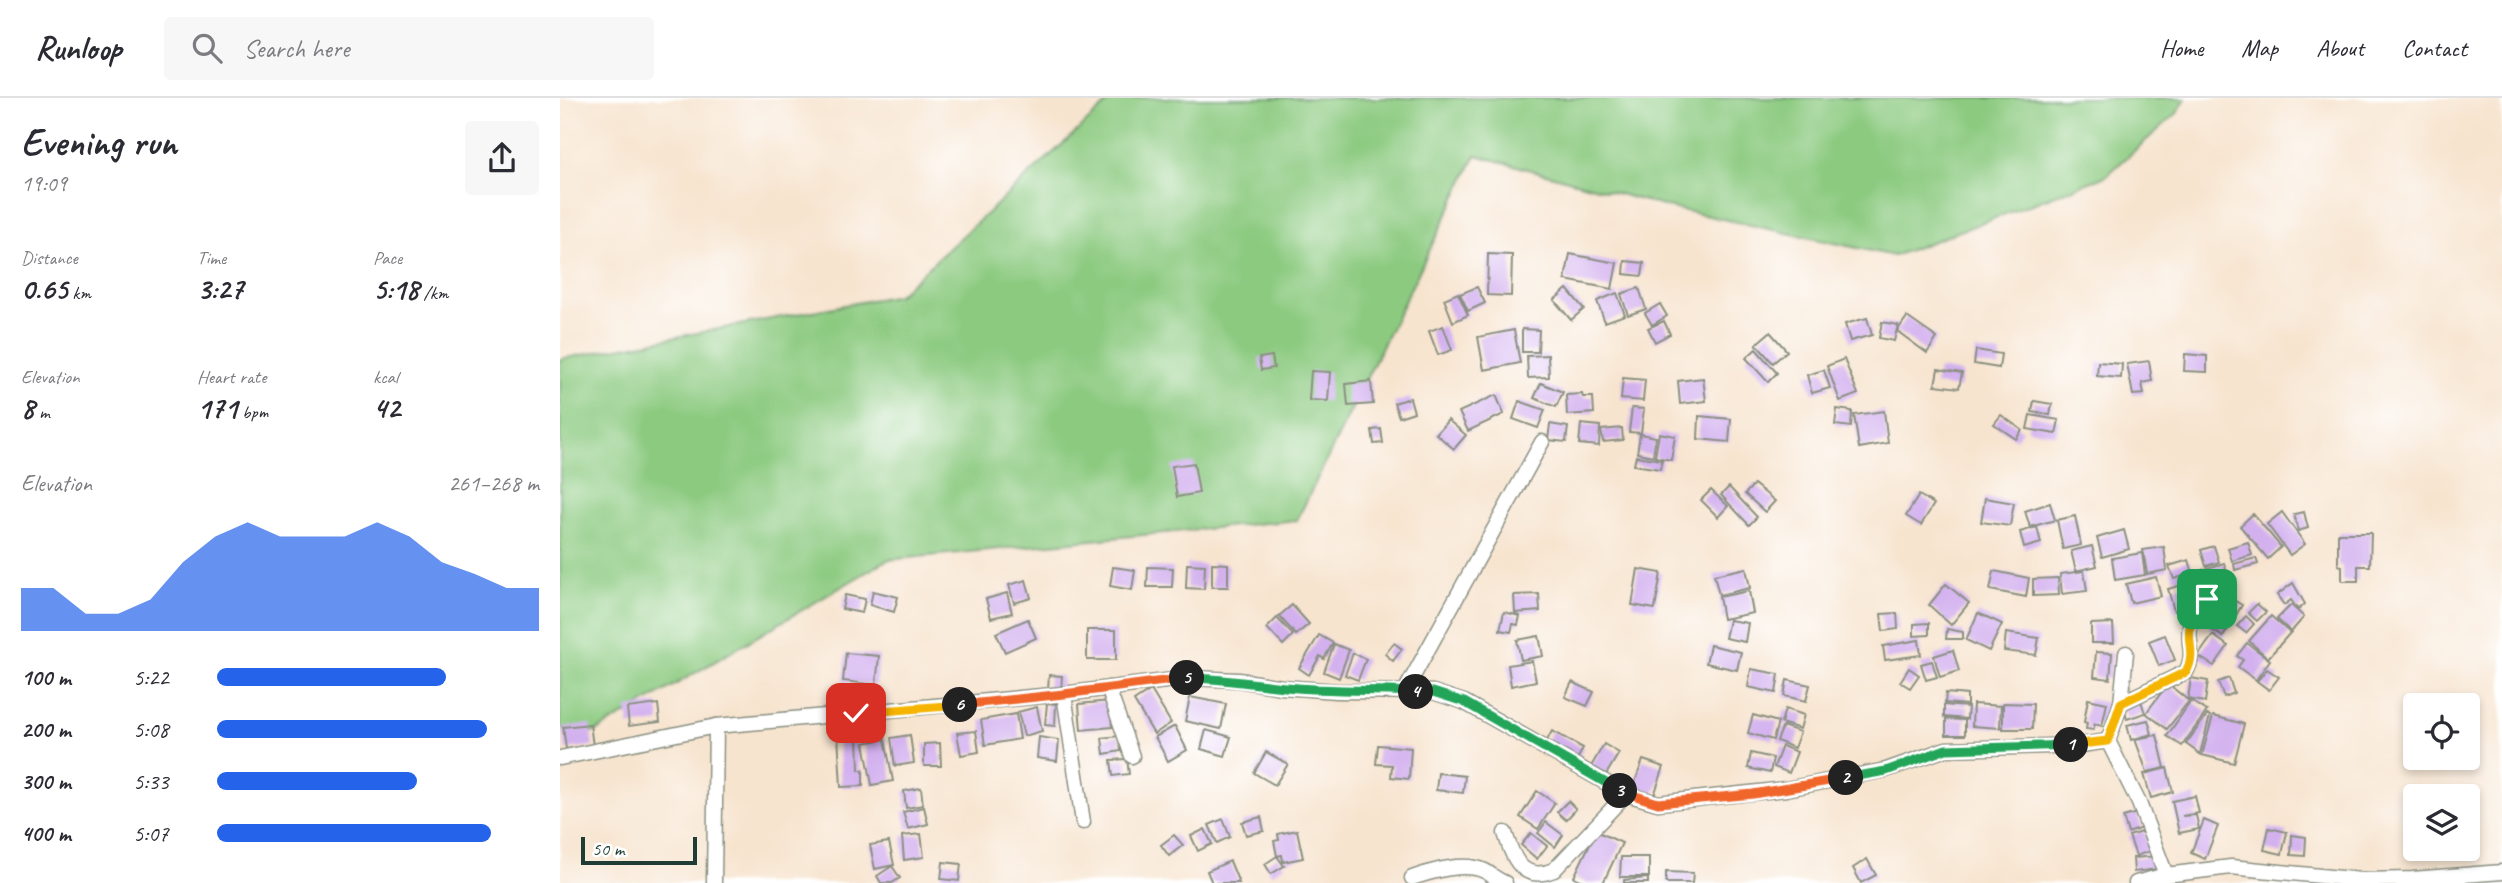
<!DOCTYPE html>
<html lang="en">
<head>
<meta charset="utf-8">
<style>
	:root { --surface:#fff; --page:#f7f7f7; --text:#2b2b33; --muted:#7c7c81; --line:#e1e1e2; --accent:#2563eb }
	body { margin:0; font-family:Caveat,sans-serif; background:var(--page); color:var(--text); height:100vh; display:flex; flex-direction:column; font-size:26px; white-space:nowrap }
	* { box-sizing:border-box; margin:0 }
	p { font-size:23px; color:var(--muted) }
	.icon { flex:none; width:38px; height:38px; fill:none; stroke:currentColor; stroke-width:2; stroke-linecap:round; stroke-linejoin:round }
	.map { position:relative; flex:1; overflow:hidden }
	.side { display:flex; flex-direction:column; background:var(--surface); width:560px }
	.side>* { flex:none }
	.fabs { position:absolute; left:1843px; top:595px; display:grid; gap:14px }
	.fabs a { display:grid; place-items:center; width:77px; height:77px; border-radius:7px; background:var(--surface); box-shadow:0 4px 10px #0003; font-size:35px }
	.scale { position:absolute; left:21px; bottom:18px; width:116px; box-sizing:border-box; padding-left:7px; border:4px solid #1f3d34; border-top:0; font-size:19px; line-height:24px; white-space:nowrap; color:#1f3d34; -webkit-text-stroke:5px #fff; paint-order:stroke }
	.pin { position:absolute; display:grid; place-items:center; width:60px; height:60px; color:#fff; margin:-30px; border-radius:14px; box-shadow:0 4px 10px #0006 }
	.km { position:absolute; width:35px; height:35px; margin:-18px; border-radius:50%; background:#222; color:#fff; font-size:19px; line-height:35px; text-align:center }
	.round { display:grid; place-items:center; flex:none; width:74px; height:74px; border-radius:7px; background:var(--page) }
	.head { display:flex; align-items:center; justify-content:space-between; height:119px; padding:0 21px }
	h1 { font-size:38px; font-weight:600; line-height:52px }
	.stats { display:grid; grid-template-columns:repeat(3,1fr); gap:10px; height:119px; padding:7px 21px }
	.stats div { display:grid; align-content:center }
	.stats b { font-size:30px; font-weight:600 }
	.stats small { font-size:19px; font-weight:400 }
	.stats p { font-size:19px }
	.chart { height:196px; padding:14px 21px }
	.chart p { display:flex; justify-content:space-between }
	.chart svg { width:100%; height:126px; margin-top:7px; fill:var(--accent); opacity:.7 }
	ul { padding:0 21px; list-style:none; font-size:23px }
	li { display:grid; grid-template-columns:112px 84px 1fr; align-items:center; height:52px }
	li i { height:18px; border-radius:9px; background:var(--accent) }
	header { display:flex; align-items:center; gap:42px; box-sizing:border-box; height:98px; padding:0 35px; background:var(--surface); border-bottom:2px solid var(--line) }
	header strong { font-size:33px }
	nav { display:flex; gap:38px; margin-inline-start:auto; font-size:24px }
	.search { width:490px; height:63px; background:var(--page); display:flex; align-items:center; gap:18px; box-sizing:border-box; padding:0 24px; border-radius:7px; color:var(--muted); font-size:26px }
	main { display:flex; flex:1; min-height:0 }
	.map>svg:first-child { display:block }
</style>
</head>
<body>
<header>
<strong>Runloop</strong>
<div class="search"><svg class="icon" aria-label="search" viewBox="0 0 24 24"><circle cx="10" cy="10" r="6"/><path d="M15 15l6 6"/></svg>Search here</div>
<nav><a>Home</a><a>Map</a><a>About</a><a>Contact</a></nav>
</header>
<main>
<section class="side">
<div class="head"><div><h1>Evening run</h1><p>19:09</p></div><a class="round"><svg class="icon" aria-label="share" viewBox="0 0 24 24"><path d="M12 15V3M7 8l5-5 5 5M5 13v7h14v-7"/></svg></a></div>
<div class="stats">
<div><p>Distance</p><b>0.65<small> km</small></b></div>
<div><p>Time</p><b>3:27</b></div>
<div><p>Pace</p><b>5:18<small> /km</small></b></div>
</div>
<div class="stats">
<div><p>Elevation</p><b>8<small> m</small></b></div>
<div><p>Heart rate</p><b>171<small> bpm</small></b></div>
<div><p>kcal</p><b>42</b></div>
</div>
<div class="chart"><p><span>Elevation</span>261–268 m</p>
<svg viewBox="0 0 160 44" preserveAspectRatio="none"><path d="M0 44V29L10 29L20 38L30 38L40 33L50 20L60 11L70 6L80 11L90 11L100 11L110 6L120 11L130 20L140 24L150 29L160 29V44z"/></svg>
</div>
<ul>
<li><b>100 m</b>5:22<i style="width:71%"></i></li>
<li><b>200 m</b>5:08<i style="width:84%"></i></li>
<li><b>300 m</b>5:33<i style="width:62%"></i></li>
<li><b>400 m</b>5:07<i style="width:85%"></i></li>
</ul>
</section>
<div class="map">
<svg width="1942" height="785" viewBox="0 0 1942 785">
	<rect width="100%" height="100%" fill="#fff"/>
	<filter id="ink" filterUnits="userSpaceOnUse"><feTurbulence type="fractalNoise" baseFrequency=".0143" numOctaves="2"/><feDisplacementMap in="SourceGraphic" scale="14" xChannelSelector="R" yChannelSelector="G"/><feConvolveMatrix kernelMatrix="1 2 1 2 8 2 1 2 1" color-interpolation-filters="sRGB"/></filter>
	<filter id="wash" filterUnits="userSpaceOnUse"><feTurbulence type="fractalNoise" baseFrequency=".00686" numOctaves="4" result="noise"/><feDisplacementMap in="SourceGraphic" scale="28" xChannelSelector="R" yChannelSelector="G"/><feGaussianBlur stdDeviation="1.57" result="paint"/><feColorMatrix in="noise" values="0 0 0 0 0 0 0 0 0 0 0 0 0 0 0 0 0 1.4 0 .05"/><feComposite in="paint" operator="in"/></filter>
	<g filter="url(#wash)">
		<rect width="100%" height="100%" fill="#f7e4cf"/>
		<path fill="#8cca80" stroke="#56845a" stroke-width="2" d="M553,0H1626L1617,15L1546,78L1334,158L1107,109L916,57L737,422L327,462L35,634L0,630V261L338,197Z"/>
		<g id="blocks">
			<g fill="#d3b1ef">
				<path d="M928,156L952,157L951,198L927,197Z"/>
				<path d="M1010,156L1057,165L1052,191L1005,182Z"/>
				<path d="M1065,163L1084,165L1082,178L1064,176Z"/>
				<path d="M917,189L925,205L908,213L900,196Z"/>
				<path d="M1079,190L1086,211L1068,217L1061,196Z"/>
				<path d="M1007,191L1024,211L1011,222L994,202Z"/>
				<path d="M898,195L908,217L893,224L884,201Z"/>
				<path d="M1057,195L1065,217L1045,224L1037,203Z"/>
				<path d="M1100,206L1107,218L1092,227L1085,215Z"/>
				<path d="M1347,219L1377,240L1367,255L1337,233Z"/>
				<path d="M1307,220L1312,237L1290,243L1285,226Z"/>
				<path d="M1104,223L1110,236L1095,244L1088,230Z"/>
				<path d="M1322,224L1338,227L1334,243L1319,240Z"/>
				<path d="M883,228L892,252L878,257L869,233Z"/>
				<path d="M962,231L979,232L978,254H962Z"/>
				<path d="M954,232L960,265L924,272L918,239Z"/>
				<path d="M1210,234L1227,253L1213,265L1196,246Z"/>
				<path d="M1196,251L1217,275L1208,284L1186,260Z"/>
				<path d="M1416,252L1441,256L1439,270L1414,266Z"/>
				<path d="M1625,256L1647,258V274L1624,273Z"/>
				<path d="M988,257L989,279L968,280L967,258Z"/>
				<path d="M712,258L714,270L701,272L699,260Z"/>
				<path d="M1284,261L1298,296L1280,303L1267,268Z"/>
				<path d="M1589,263L1592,283L1582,285L1584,296L1573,297L1567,266Z"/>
				<path d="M1538,264L1562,266L1561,280L1537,278Z"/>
				<path d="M1378,271L1402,275L1399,290L1375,287Z"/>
				<path d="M1264,272L1270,290L1252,295L1247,277Z"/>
				<path d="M751,273L770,274L768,303L749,302Z"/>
				<path d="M1063,280L1085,282L1083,303L1061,301Z"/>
				<path d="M1143,280L1146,303L1120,306L1118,283Z"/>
				<path d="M811,283L813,306L788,308L786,286Z"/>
				<path d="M981,285L1003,294L996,309L974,300Z"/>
				<path d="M1022,296L1023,299H1033L1034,315L1007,317L1006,297Z"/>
				<path d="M936,297L944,316L908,333L899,314Z"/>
				<path d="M850,300L854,314L839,319L834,305Z"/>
				<path d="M959,303L985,312L978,330L953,321Z"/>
				<path d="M1474,303L1492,306L1490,317L1472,314Z"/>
				<path d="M1072,310L1084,311L1081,335L1069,334Z"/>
				<path d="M1277,311L1292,313L1291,329L1275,327Z"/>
				<path d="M1324,313L1328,345L1299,350L1294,317Z"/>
				<path d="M1441,317L1462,332L1456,341L1434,326Z"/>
				<path d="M1470,317L1499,322L1496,336L1467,331Z"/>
				<path d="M1139,318L1171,321L1169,344L1138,341Z"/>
				<path d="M888,322L906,337L894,351L876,336Z"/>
				<path d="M990,326L1008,329L1006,344L988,342Z"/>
				<path d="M1021,326L1040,328L1039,348L1019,346Z"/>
				<path d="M1062,330L1063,342L1043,344L1041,332Z"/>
				<path d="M821,331L823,345L814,346L812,332Z"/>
				<path d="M1099,335L1115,338L1111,362L1095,359Z"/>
				<path d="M1080,336L1096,339L1093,358L1077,355Z"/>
				<path d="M1076,358L1102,362L1100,371L1074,367Z"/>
				<path d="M634,365L639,395L617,399L612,368Z"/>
				<path d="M1194,386L1215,403L1205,414L1185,396Z"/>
				<path d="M1169,389L1197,419L1189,427L1161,397Z"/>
				<path d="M1151,392L1168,408L1158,419L1141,402Z"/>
				<path d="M1359,397L1374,406L1361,427L1346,418Z"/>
				<path d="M1425,400L1454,405L1450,428L1421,424Z"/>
				<path d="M1490,405L1495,422L1470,429L1465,413Z"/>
				<path d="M1722,414L1745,446L1730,457L1707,426Z"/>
				<path d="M1744,414L1748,430L1738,433L1734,416Z"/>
				<path d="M1693,416L1721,449L1708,461L1680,428Z"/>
				<path d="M1515,418L1521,447L1503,451L1497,422Z"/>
				<path d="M1477,429L1481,445L1464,450L1460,434Z"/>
				<path d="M1564,432L1569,451L1542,459L1537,440Z"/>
				<path d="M1778,435H1811L1810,468H1798V483H1782V468L1778,467Z"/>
				<path d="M1688,444L1692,457L1672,463L1668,450Z"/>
				<path d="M1532,448L1537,468L1516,473L1511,453Z"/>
				<path d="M1654,448L1659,464L1646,468L1641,452Z"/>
				<path d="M1604,449L1607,472L1587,476L1583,452Z"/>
				<path d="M1582,455L1585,477L1555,482L1552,460Z"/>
				<path d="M1696,460L1698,466L1675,472L1674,466Z"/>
				<path d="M1629,462L1633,475L1614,481L1609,468Z"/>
				<path d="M652,465L668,466V489H652Z"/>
				<path d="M1664,465L1669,482L1647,489L1642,472Z"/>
				<path d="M627,466L645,467L644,491L626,490Z"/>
				<path d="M553,469L575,472L572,492L550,488Z"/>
				<path d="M588,469L613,470L612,489H587Z"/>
				<path d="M1186,470L1190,490L1159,497L1154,477Z"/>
				<path d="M1078,471L1101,475L1095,511L1072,507Z"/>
				<path d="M1434,473L1469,480L1466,499L1430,492Z"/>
				<path d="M1524,473L1527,493L1502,496L1500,476Z"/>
				<path d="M1596,479L1601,498L1571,505L1566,486Z"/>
				<path d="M1498,480L1499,497L1473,498V481Z"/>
				<path d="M466,482L471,500L454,505L449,487Z"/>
				<path d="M1629,485L1635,508L1614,513L1608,491Z"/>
				<path d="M1733,485L1745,506L1738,512L1731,502L1724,507L1717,497Z"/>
				<path d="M1386,486L1409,505L1391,527L1369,507Z"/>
				<path d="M313,493L338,499L334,514L310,507Z"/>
				<path d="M1189,493L1193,515L1163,521L1159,499Z"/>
				<path d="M447,495L452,515L431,520L426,501Z"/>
				<path d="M979,496L980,513L955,515L954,497Z"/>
				<path d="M285,497L305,501L302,515L282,511Z"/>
				<path d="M1667,498L1682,507L1663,539L1648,529Z"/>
				<path d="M1697,506L1706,514L1697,523L1688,515Z"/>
				<path d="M732,507L749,526L736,537L719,518Z"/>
				<path d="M1731,507L1744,519L1731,534L1717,521Z"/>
				<path d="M944,514L960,518L958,527L953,526L951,534L940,532Z"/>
				<path d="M1337,515L1338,531L1323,533L1321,516Z"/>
				<path d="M1418,515L1442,526L1429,553L1406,542Z"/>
				<path d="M1686,518L1694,526L1686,535L1677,528Z"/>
				<path d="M1711,518L1730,535L1708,560L1689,543Z"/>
				<path d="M717,520L733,537L723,547L707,530Z"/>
				<path d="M468,521L476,540L445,554L436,535Z"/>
				<path d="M1169,522L1188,525L1185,544L1165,540Z"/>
				<path d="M1369,525V537L1354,538V526Z"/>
				<path d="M1553,525L1554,545H1531V526Z"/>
				<path d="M1387,531L1403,534V541H1386Z"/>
				<rect x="527" y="532" width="29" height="30"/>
				<path d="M1446,535L1479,540L1476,557L1444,553Z"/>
				<path d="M759,537L773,545L764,561L760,558L749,577L739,570Z"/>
				<path d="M1605,537L1615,562L1599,568L1589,543Z"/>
				<path d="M1653,537L1668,548L1654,568L1638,558Z"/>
				<path d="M979,538L983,558L961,562L957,542Z"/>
				<path d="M1359,542L1361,557L1325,562L1323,548Z"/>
				<path d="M834,545L842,551L833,563L825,556Z"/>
				<path d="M1687,545L1710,562L1696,582L1678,569L1683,562L1677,558Z"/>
				<path d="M774,546L789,552L779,580L764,574Z"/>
				<path d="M1150,547L1181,554L1177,572L1146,565Z"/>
				<path d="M1393,552L1399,573L1380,579L1374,558Z"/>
				<path d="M1536,554L1552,555L1550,581L1534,579Z"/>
				<path d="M286,555L319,558L316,587L283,583Z"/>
				<path d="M793,555L806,561L798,582L785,577Z"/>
				<path d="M972,563L976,583L951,588L948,567Z"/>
				<path d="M1372,563L1377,579L1366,582L1361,566Z"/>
				<path d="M1349,570L1359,577L1350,590L1340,584Z"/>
				<path d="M1191,571L1219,576L1216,595L1188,589Z"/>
				<path d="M1707,571L1719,579L1709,592L1697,583Z"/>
				<path d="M489,577L502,578L501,593L488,592Z"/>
				<path d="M1631,580L1648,583L1645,604L1628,601Z"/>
				<path d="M1669,580L1674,595L1664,599L1658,584Z"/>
				<path d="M1227,582L1250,587L1246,603L1224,598Z"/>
				<path d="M1012,584L1034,594L1027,608L1005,599Z"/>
				<path d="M1608,586L1629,603L1607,631L1586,615Z"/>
				<path d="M591,592L611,625L594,636L574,603Z"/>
				<path d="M1386,595L1407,597V607L1385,605Z"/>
				<path d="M630,599L666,606L661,631L625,623Z"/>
				<path d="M1528,601L1547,605L1542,628L1535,626L1533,632L1526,631L1527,625L1524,624Z"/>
				<path d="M550,603L552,629L521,632L519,606Z"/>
				<path d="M1581,603L1585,615L1567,621L1563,608Z"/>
				<path d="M1631,603L1647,613L1622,648L1607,638Z"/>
				<path d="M487,605L496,606L495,628L485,627Z"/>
				<path d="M1443,605L1473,606L1472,631H1443Z"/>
				<path d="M98,606L100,624L69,628L67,610Z"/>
				<path d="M1413,606L1441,608L1440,630L1412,628Z"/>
				<path d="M1384,607L1408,609L1407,621L1384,619Z"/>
				<path d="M477,609L482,633L464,638L458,614Z"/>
				<path d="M1225,611L1244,617L1240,631L1221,625Z"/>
				<path d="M456,616L460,641L425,647L421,622Z"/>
				<path d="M1193,617L1218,624L1213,642L1188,635Z"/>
				<path d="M1647,617L1650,618L1640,656L1626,646Z"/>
				<path d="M1653,618L1684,626L1674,665L1642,657Z"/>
				<path d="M1386,621L1405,622V637H1386Z"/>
				<path d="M1588,622L1592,636L1571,642L1567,627Z"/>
				<path d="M30,626L33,648L6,651L3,629Z"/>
				<path d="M615,628L627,652L608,663L595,639Z"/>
				<path d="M1223,628L1240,634L1234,650L1217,643Z"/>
				<path d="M646,632L671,639L665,658L641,651Z"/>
				<path d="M416,633L419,654L401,657L397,635Z"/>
				<path d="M992,633L1023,650L1016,664L985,646Z"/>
				<path d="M298,636L299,672H303V688L281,689L278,637Z"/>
				<path d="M350,637L354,665L335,668L331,640Z"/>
				<path d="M1597,637L1605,670L1587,674L1575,641Z"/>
				<path d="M559,638L561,653L544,656L542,640Z"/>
				<path d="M479,639L499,642L497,663L477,660Z"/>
				<path d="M325,641L333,683L312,687L304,645Z"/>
				<path d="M380,645L381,668H364V646Z"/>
				<path d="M1044,646L1059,655L1044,680L1029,672Z"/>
				<path d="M818,647L851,650L849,681L831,679L832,667L816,666Z"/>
				<path d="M1222,648L1237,654L1229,675L1214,669Z"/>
				<path d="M706,654L728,666L715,687L694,675Z"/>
				<path d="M1191,655L1213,660L1210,675L1188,670Z"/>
				<path d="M567,661L569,676L553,678L551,662Z"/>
				<path d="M1083,662L1104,669L1093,700L1072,692Z"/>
				<path d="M1607,670L1613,694L1591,700L1584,676Z"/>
				<path d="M878,675L905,678L903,695L876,692Z"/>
				<path d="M361,690L363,707L346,710L344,693Z"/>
				<path d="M977,693L995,705L978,731L960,719Z"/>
				<path d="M1635,698L1639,715L1622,718L1636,717L1639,731L1619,735L1612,703Z"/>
				<path d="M1008,703L1016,711L1006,722L997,714Z"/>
				<path d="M364,709L368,726L348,731L343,714Z"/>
				<path d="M1577,715L1582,730L1568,735L1563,719Z"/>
				<path d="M701,719L704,733L686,737L682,724Z"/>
				<path d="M663,721L670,739L657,745L649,727Z"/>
				<path d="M1644,722L1658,728L1645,761L1631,755Z"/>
				<path d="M986,724L1003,737L995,749L978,735Z"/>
				<path d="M1709,730L1727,734L1722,756L1704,752Z"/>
				<path d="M645,731L652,746L638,753L631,738Z"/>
				<path d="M737,732L743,760L723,764L722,757L717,758L714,743L719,742L718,736Z"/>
				<path d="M1036,733L1062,745L1043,785H1027L1014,779Z"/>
				<path d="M1584,733L1590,753L1576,758L1569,738Z"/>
				<path d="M971,735L987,748L977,761L961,747Z"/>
				<path d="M361,736L364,759L344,762L342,738Z"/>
				<path d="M614,737L623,747L609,758L601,747Z"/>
				<path d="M1732,737L1746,739L1745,758L1731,757Z"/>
				<path d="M329,744L334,767L315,771L310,747Z"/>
				<path d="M717,758L724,768L711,776L705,766Z"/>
				<path d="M1597,758L1598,771L1574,774L1573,760Z"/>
				<path d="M1061,759H1089V779H1060Z"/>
				<path d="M1307,761L1316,777L1301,785L1293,770Z"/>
				<path d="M670,763L679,785H652L647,773Z"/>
				<path d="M383,764L401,766L399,783L381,781Z"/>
				<path d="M332,768L340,780L332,785H321L317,778Z"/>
				<path d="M1106,774L1133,775L1132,785H1106Z"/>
				<path d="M1088,780V785H1064V782Z"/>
			</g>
		</g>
	</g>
	<g filter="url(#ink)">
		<use href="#blocks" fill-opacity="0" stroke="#8b9082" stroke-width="2"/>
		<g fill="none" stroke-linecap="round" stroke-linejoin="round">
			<g stroke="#8b9082" stroke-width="17">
				<g id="minor">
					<path d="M548,590L572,658"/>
					<path d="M845,593L982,344"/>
					<path d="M504,596L523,724"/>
					<path d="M1561,605L1626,574C1637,555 1625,542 1631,525C1634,516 1641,508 1647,501"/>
					<path d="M1548,643L1561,605L1566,555"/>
					<path d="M0,660L156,628L504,596L629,580L679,582L722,589L777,593L873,594L904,604L1066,696L1098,705L1226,691L1326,672L1386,651L1521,647L1548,643L1579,705L1606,777"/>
					<path d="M945,735C953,760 962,785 994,772L1066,696"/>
					<path d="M852,780C872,773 904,763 925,773C932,777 937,782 945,785"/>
					<path d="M154,785L156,628"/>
					<path d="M1576,785L1606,777L1671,769L1801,782L1852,781L1942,774"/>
				</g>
			</g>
			<use href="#minor" stroke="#fff" stroke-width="14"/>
		</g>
	</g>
	<g fill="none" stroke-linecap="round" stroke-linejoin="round" filter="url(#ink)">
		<g stroke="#fff" stroke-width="14">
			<path id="split-1" d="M1511,647L1548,643L1561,605L1626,574C1637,555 1625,542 1631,525C1634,516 1641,508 1647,501"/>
		</g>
		<g stroke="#fff" stroke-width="14">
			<path id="split-2" d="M1286,680L1326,673L1386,651L1511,647"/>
		</g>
		<g stroke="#fff" stroke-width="14">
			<path id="split-3" d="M1060,693L1098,705L1193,696L1286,680"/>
		</g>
		<g stroke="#fff" stroke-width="14">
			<path id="split-4" d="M856,594H873L904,604L1060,693"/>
		</g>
		<g stroke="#fff" stroke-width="14">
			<path id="split-5" d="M627,580C661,580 692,586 725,589C769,593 812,592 856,594"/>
		</g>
		<g stroke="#fff" stroke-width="14">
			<path id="split-6" d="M400,607L504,596L627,580"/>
		</g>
		<g stroke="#fff" stroke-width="14">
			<path id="split-7" d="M296,615L400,607"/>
		</g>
		<use href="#split-1" stroke="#f5b400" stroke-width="9"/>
		<use href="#split-2" stroke="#22a559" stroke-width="9"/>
		<use href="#split-3" stroke="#f0652b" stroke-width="9"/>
		<use href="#split-4" stroke="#22a559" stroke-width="9"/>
		<use href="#split-5" stroke="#22a559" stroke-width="9"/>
		<use href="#split-6" stroke="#f0652b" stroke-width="9"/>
		<use href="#split-7" stroke="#f5b400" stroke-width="9"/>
	</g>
</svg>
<div class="fabs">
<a><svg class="icon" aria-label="locate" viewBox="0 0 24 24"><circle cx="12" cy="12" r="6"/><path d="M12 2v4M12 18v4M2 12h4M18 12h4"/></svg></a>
<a><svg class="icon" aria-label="layers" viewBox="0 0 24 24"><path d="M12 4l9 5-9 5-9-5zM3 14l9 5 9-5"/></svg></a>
</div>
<div class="scale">50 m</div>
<div class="pin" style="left:1647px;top:501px;background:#1e9e55"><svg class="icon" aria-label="arrive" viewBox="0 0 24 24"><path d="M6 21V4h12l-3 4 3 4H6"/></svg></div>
<div class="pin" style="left:296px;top:615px;background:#d93025"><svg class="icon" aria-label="check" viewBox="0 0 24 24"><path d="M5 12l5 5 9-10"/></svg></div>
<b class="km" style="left:1511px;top:647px">1</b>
<b class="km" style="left:1286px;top:680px">2</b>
<b class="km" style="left:1060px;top:693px">3</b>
<b class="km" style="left:856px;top:594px">4</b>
<b class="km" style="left:627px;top:580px">5</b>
<b class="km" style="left:400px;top:607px">6</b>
</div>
</main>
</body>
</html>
